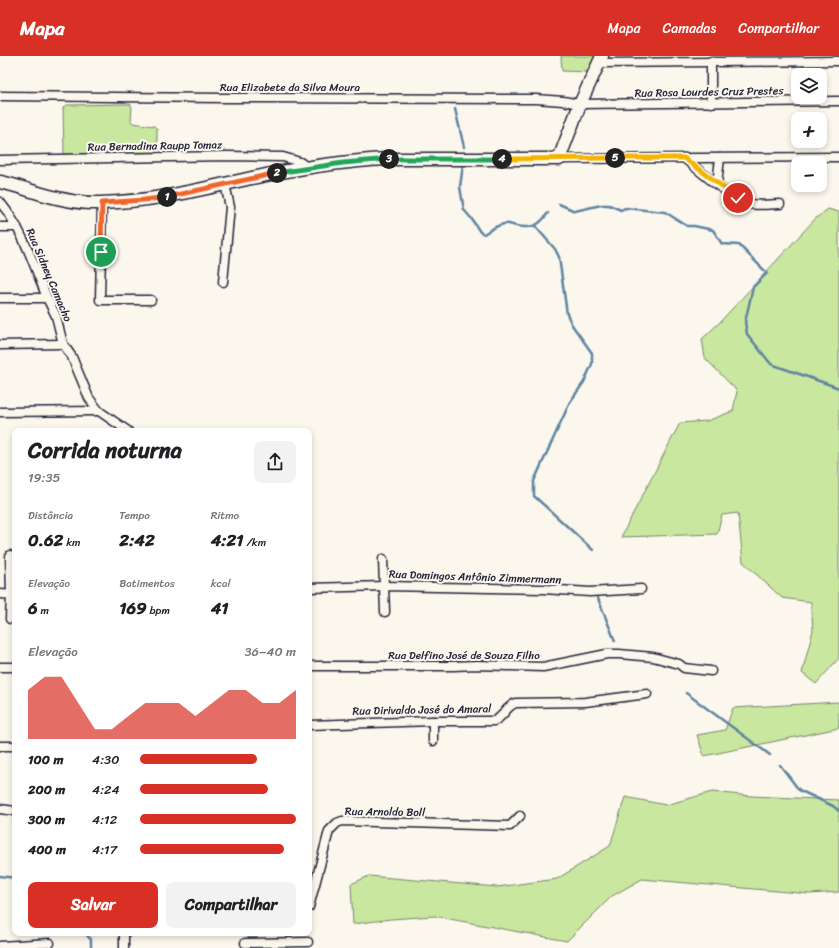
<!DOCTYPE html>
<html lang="pt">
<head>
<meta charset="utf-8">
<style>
	:root { --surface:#fff; --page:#f2f2f2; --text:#202124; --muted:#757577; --accent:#d93025 }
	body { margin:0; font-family:Sriracha,sans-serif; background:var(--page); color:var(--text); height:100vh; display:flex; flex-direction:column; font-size:15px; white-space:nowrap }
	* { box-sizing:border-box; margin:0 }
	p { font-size:13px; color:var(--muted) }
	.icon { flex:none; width:22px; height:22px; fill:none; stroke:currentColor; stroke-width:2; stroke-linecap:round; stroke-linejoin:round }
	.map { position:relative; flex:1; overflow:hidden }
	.details { position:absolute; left:12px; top:372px; width:300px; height:508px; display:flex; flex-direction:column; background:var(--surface); border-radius:8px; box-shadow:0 2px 6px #0003 }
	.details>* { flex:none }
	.fabs { position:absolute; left:791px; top:12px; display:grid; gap:8px }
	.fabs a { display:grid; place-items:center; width:36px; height:36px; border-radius:8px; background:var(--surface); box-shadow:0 2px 6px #0003; font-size:20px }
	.pin { position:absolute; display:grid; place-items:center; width:34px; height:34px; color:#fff; margin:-17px; border:2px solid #fff; border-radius:50%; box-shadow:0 1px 4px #0007 }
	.km { position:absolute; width:20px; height:20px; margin:-10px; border-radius:50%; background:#222; color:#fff; font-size:11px; line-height:20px; text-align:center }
	.round { display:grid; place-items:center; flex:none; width:42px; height:42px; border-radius:8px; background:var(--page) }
	.overview { display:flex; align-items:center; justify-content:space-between; height:68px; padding:0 16px }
	h1 { font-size:22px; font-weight:700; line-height:30px }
	.stats { display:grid; grid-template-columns:repeat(3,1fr); gap:6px; height:68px; padding:4px 16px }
	.stats div { display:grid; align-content:center }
	.stats b { font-size:17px; font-weight:700 }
	.stats small { font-size:11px; font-weight:400 }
	.stats p { font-size:11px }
	.chart { height:112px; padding:8px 16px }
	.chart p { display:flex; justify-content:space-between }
	.chart svg { width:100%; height:72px; margin-top:4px; fill:var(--accent); opacity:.7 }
	.primary-button { display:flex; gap:8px; margin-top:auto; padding:8px 16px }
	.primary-button a { flex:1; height:46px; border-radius:8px; background:var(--accent); color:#fff; font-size:16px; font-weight:700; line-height:46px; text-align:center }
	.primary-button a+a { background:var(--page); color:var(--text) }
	ul { padding:0 16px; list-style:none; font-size:13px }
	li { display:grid; grid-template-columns:64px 48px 1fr; align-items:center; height:30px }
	li i { height:10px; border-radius:5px; background:var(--accent) }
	header { display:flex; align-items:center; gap:24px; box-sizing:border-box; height:56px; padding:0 20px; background:var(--accent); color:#fff }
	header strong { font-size:19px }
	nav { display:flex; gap:22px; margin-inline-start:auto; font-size:14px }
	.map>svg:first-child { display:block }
</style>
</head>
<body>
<header>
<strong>Mapa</strong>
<nav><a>Mapa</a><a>Camadas</a><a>Compartilhar</a></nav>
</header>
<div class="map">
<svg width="839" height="892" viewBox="0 0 839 892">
	<rect width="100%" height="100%" fill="#fbf7ec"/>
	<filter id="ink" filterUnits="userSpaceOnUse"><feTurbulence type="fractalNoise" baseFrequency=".025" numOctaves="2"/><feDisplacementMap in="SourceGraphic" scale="8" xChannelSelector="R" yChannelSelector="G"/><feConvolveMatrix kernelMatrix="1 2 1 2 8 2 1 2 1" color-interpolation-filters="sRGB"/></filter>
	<g filter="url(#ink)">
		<g fill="#c9e79f" stroke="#76846d">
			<path d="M561,0H596L589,16L562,15Z"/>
			<path d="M130,48L132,51L131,65L133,67L154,70L157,73V95L152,99L67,100L64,97L63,52L67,49Z"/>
			<path d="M828,153L839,156V602L816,628L802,617L813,574L811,546L782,542L743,506L738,457L722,459L717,478L621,481L680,367L707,365L733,355L737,335L705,302L702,283L720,266L815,163Z"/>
			<path d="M839,646V672L704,700L697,679L725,674L733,652Z"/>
			<path d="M712,736L751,740L839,744V836L810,838L642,823L612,840L567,885L434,860L391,863L353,868L351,828L369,820L497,831L557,823L610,790L625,741L666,749Z"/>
		</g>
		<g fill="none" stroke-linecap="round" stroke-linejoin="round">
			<g stroke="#5e84a2" stroke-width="2.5">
				<path d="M455,53L464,91"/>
				<path d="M463,109L460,131L464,154L471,162L480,176L484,178C490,174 497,169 504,168C508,167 512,169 516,170C532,173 539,170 548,157"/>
				<path d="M559,148L575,155L601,149H609L621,154L625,152L665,156L687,170H694L713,174L722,188L739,189L767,217L753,231L745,266L747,278L771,308L839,332"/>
				<path d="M535,170L555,193L559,201L567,258L572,269L592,297V308L584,326L570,346L534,425V440L593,494"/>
				<path d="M597,540L615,585"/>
				<path d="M686,637L770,699"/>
				<path d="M780,709L799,734L833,750L839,755"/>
				<path d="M0,820L15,822"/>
				<path d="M85,877L91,884V892"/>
			</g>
			<g stroke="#22223b" stroke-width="11">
				<g id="minor">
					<path d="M711,5V47"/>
					<path d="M599,7L839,5"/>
					<path d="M0,40L224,42L536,43L563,45L580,48L839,45"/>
					<path d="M684,102C700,115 732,144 751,148C760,150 771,148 780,148"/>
					<path d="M559,103L839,101"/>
					<path d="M0,104L227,100L283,101L300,106L308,112"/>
					<path d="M717,128L720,102"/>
					<path d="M0,146C23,174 34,209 47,242L56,260L63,288L72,301L89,342L99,355L128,375"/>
					<path d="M102,147L100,244H151"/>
					<path d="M0,171H17"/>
					<path d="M223,226L230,151L225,128"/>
					<path d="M0,242H47"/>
					<path d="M0,289L63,288"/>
					<path d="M0,356L99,355"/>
					<path d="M383,503L385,556"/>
					<path d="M309,532L385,530L543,533L590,536L641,533"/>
					<path d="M0,538L15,539"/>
					<path d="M10,563L11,539L10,499"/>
					<path d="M309,610H453L477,609L543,611L607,598H619L653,601L679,608L684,612L711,615"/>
					<path d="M0,611H15"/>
					<path d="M433,665V685"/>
					<path d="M309,669L433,665H494C504,661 506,650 516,647L585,646L647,638"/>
					<path d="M0,690H15"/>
					<path d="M0,753L15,755"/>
					<path d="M309,851L329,775L337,767L342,765L510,770L520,760"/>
					<path d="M124,878V892"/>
					<path d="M245,887L308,886"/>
					<path d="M0,890L50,887"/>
				</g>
			</g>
			<g stroke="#22223b" stroke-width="15">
				<path id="secondary" d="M0,126C11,128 22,132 32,135C54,142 78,148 100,147C151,146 198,134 247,123C293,113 341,105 388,103H559L580,48L602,0"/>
			</g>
			<use href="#minor" stroke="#fbf7ec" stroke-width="8"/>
			<use href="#secondary" stroke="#fbf7ec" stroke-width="12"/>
		</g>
	</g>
	<g fill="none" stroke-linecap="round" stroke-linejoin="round" filter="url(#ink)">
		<g stroke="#fff" stroke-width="8">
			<path id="split-1" d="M101,196L102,147L144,144L167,141"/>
		</g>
		<g stroke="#fff" stroke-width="8">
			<path id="split-2" d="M167,141L277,117"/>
		</g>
		<g stroke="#fff" stroke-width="8">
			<path id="split-3" d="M277,117L343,107L389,103"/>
		</g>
		<g stroke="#fff" stroke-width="8">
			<path id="split-4" d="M389,103H502"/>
		</g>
		<g stroke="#fff" stroke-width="8">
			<path id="split-5" d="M502,103L615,102"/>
		</g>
		<g stroke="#fff" stroke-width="8">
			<path id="split-6" d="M615,102H684L738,142"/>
		</g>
		<use href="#split-1" stroke="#f0652b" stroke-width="5"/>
		<use href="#split-2" stroke="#f0652b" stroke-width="5"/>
		<use href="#split-3" stroke="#22a559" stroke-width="5"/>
		<use href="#split-4" stroke="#22a559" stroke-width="5"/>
		<use href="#split-5" stroke="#f5b400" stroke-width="5"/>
		<use href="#split-6" stroke="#f5b400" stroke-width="5"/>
	</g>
	<g text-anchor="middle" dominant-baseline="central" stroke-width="4" stroke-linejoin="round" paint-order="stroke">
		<g font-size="11" fill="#22223b" stroke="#fbf7ec">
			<text x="290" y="31">Rua Elizabete da Silva Moura</text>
			<text transform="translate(709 36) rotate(-1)">Rua Rosa Lourdes Cruz Prestes</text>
			<text transform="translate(155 90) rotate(-1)">Rua Bernadina Raupp Tomaz</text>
			<text transform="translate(49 219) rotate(67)">Rua Sidney Camacho</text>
			<text transform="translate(475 521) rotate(2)">Rua Domingos Antônio Zimmermann</text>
			<text x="464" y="599">Rua Delfino José de Souza Filho</text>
			<text transform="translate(422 654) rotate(-1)">Rua Dirivaldo José do Amaral</text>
			<text transform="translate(385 756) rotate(1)">Rua Arnoldo Boll</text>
		</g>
	</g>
</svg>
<div class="fabs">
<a><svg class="icon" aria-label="layers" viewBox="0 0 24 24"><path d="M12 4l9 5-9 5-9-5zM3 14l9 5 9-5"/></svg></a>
<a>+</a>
<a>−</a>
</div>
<div class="pin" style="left:101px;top:196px;background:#1e9e55"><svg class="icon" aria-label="arrive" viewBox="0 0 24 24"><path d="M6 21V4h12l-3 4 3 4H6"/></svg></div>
<div class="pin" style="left:738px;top:142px;background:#d93025"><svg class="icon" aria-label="check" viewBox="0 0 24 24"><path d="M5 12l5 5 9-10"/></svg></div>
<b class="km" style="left:167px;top:141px">1</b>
<b class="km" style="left:277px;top:117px">2</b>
<b class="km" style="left:389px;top:103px">3</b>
<b class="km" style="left:502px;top:103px">4</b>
<b class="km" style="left:615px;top:102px">5</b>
<section class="details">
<div class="overview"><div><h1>Corrida noturna</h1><p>19:35</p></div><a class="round"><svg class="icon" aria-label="share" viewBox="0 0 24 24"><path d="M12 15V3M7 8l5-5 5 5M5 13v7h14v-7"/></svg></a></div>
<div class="stats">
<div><p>Distância</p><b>0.62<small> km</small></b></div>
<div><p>Tempo</p><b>2:42</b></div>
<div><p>Ritmo</p><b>4:21<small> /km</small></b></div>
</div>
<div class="stats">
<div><p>Elevação</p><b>6<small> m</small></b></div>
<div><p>Batimentos</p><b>169<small> bpm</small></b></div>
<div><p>kcal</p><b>41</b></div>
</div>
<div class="chart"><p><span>Elevação</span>36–40 m</p>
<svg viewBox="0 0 160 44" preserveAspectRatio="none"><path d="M0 44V14L10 6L20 6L30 22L40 38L50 38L60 30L70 22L80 22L90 22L100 30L110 22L120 14L130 14L140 22L150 22L160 14V44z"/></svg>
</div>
<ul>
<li><b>100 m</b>4:30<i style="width:75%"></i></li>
<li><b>200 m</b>4:24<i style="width:82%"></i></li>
<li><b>300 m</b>4:12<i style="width:100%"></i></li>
<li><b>400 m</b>4:17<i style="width:92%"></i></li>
</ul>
<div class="primary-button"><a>Salvar</a><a>Compartilhar</a></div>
</section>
</div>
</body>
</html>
